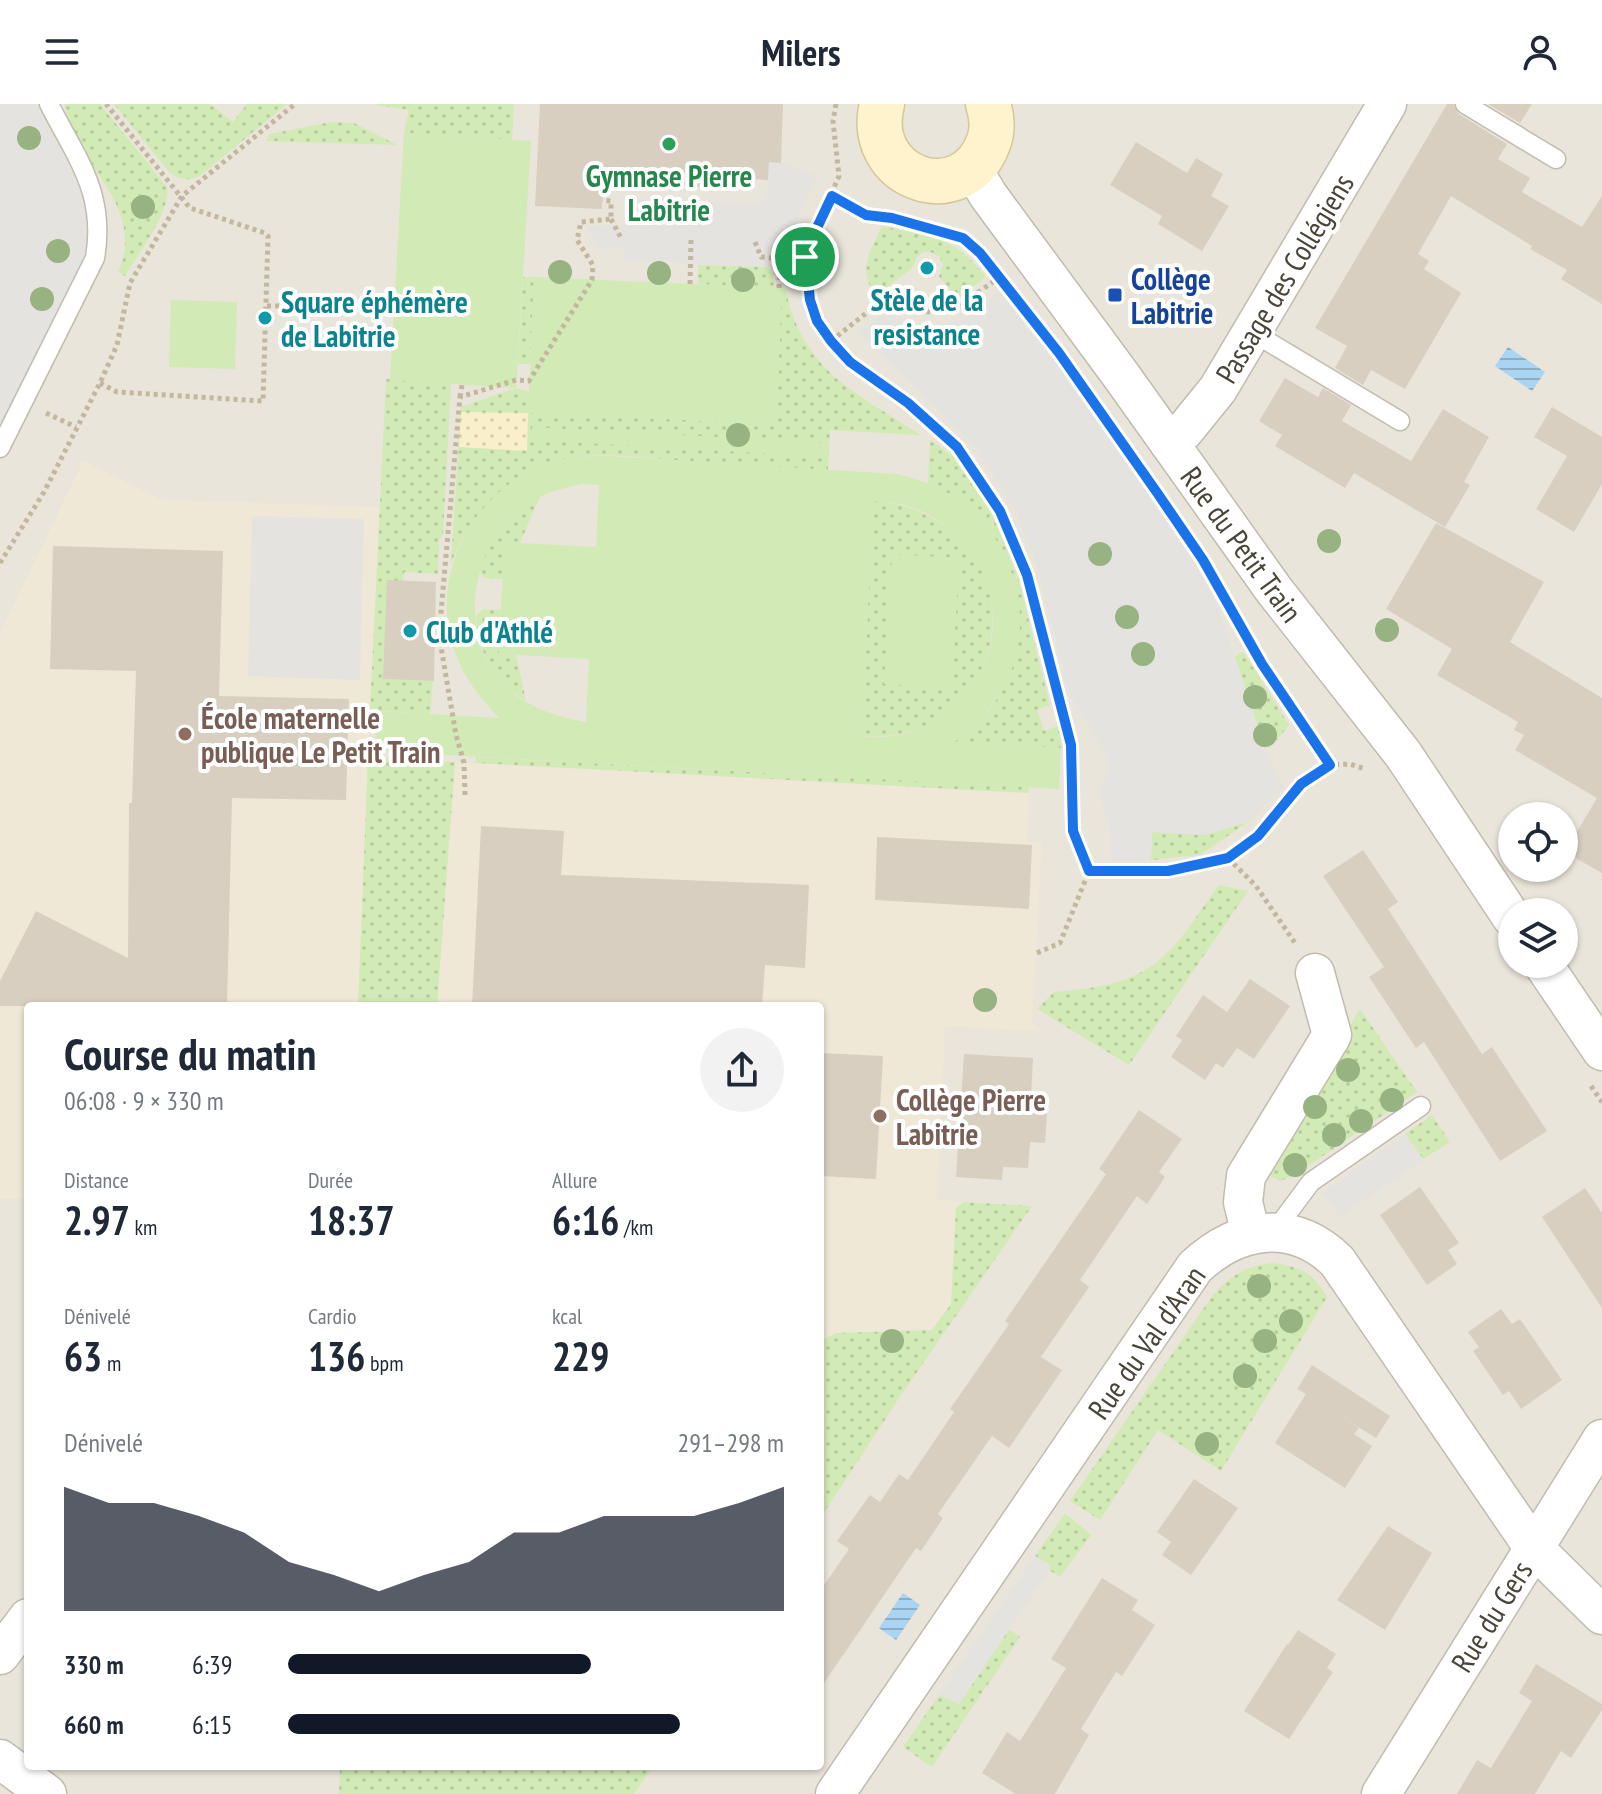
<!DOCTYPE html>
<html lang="fr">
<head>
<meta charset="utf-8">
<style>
	:root { --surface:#fff; --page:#f2f2f3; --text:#1f2937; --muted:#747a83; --accent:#111827 }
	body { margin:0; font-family:"PT Sans Narrow",sans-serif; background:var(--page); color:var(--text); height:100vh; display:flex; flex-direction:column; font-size:30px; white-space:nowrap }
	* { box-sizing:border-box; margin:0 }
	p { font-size:26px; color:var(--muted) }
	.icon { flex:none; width:44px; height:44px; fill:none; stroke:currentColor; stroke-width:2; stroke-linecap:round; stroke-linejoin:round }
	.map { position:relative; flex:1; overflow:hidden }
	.sheet { position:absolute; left:24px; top:898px; width:800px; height:768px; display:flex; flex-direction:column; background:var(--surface); border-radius:8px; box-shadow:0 2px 6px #0004 }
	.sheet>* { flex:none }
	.fabs { position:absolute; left:1498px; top:698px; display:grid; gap:16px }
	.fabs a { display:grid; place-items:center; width:80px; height:80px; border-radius:50%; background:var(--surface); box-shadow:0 2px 6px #0004; font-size:40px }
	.pin { position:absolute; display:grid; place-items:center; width:68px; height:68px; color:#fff; margin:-34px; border:4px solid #fff; border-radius:50%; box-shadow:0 2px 8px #0007 }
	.round { display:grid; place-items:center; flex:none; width:84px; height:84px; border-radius:42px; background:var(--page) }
	.summary { display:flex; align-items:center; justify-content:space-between; height:136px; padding:0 40px }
	h1 { font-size:44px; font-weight:700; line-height:60px }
	.figures { display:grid; grid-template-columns:repeat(3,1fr); gap:12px; height:136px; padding:8px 40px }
	.figures div { display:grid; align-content:center }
	.figures b { font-size:40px; font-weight:700 }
	.figures small { font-size:22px; font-weight:400 }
	.figures p { font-size:22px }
	.chart { height:224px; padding:16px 40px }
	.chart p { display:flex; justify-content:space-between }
	.chart svg { width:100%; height:144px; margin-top:8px; fill:var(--accent); opacity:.7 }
	ul { padding:0 40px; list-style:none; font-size:26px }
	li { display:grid; grid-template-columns:128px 96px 1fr; align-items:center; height:60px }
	li i { height:20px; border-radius:10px; background:var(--accent) }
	header { display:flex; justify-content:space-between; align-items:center; height:104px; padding:0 40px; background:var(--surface); font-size:36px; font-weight:700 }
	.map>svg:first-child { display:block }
</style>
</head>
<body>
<header><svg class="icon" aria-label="menu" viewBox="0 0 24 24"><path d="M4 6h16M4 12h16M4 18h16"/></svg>Milers<svg class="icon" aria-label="person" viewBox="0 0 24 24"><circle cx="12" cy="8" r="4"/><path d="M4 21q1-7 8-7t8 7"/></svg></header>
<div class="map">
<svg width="1602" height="1690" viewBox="0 0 1602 1690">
	<defs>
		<pattern id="grass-dots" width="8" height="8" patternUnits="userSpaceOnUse" patternTransform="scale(2)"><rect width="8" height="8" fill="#d2eab5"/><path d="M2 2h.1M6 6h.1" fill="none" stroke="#b6ca9c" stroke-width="1.8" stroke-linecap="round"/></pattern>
		<pattern id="sand-dots" width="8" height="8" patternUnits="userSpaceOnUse" patternTransform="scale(2)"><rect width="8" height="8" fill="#f9efc9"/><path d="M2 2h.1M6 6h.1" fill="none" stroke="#d7cead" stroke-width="1.8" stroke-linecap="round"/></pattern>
		<pattern id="water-rules" width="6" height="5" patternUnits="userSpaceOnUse" patternTransform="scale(2)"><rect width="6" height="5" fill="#a9d4f2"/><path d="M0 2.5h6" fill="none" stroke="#8caec5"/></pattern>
	</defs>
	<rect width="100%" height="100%" fill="#f6f3ec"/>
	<path fill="#eae5da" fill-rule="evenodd" d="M0,0H1602V1690H0ZM1512,712H1564V764H1512ZM1512,808H1564V860H1512ZM28,902H820V1662H28Z"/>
	<path fill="#efe8d6" d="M83,357L162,396L380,403L368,653L1029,689L1027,737L1042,739L1032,917L1039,927L945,922L937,1096L1032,1102L897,1297L820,1415V902H28V1095H0V530Z"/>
	<g fill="url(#grass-dots)">
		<path d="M64,0H100L167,83C172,105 137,152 125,172L118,168C140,121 107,84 83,47C74,32 69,17 64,0Z"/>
		<path d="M114,0H210L233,18L247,0H287L201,71C188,78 180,76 169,68Z"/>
		<path d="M371,0H514L512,36L404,29L409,6Z"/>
		<path d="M331,18L354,19L397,41L266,37L270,30Z"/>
		<path d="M882,122C932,133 952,130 986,173L958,194L939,173L943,160L939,152L931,148H923L916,154L913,163L875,193C858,163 869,151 882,122Z"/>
		<path d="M698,161L767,163L773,169L774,184L698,180Z"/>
		<path d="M523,173H534L530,260H518Z"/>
		<path d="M782,184L786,187C803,268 857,289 921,331L830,326L828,366C781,363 734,360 686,357C649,355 607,347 570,354C514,365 470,407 451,460L461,303L516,284L529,288V309L776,320Z"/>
		<path d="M386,275L451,280L443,431L439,436L438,470L404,468L403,477H387L384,575L433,577L430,610L370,606Z"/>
		<path d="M930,336L952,351L991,408L1018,473L1050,601L1037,606L1044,627L1058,622L1062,638L1061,644L953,638C970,626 986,613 997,595C1043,517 1014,414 928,380Z"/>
		<path d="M540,392L520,439H505L503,475L484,474L479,468C488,437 511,406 540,392Z"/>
		<path d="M873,396C1047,415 1020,643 862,632Z"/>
		<path d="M483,505L501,506L499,550L516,551L526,597C520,592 511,588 505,582C486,565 478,537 476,512Z"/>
		<path d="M1243,547L1289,621L1278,635L1265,644L1235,553Z"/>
		<path d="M368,653L455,658L437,902H358Z"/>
		<path d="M476,653L1028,683L1029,689L476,659Z"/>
		<path d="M1248,718L1200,751L1151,756L1152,728L1204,731Z"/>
		<path d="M1219,781L1248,787L1129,961L1037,905L1054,888C1087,885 1121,882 1150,863C1179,844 1199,807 1219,781Z"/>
		<path d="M1360,905L1417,988L1295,1071L1280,1077L1270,1071L1266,1061Z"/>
		<path d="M1432,1011L1450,1038L1423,1055L1405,1030Z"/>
		<path d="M963,1098L1032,1102L897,1297L820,1415V1237L836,1229L932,1226L951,1200L956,1104Z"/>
		<path d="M1273,1159C1300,1163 1313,1168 1327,1193L1221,1367L1158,1326L1100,1416L1070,1397L1213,1191C1231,1171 1246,1162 1273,1159Z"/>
		<path d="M1065,1409L1091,1431L1060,1473L1049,1466L1050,1461L1035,1452Z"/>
		<path d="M1009,1525L1020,1533L932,1663L903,1643L939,1591L959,1600Z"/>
		<path d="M340,1662H653L634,1690H339Z"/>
	</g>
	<path fill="url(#sand-dots)" d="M461,308L528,309L527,347L459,343Z"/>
	<g fill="#d2eab5" fill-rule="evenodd">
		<path d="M404,29L531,37L516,284L390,276Z"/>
		<path d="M534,173L782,184L776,320L528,309Z"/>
		<path d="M171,196L237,198L235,265L169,263Z"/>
		<path d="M532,323L829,339V353L531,336Z"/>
		<path d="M609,352L897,370C921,376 945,384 964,400C1021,446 1039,532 997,594C986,612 970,625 955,638L1061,644L1059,685L375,647L377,607L499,614C481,594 464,575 455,548C424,464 484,367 572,353C584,352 597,352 609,352ZM582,380L599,381L596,443L504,438L499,550L589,555L586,618C556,613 526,603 504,581C458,535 470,450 515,409C533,392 558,385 582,380ZM873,397C939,397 993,451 993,518C993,585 927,642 862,632Z"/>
		<path d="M892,450L959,454L952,584L884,580Z"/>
	</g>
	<g fill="#e5e3e0">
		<path d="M0,0H49L99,129L0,344Z"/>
		<path d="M769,58L781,59L818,72L803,101L786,152L767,150V163L623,156L624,144H599L586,122L630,121V95L757,100L764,96L768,88Z"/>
		<path d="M998,188L1052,249L1192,453L1217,500L1266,649L1284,683L1248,718L1204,731L1152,728L1151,756L1110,755V727L1099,687L1108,670L1107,651L1069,589L1035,456L1015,406L975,342L859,229L886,208L899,217L916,223H941L966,212Z"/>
		<path d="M252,412L364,415L360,576L248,572Z"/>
		<path d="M1405,1030L1423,1055L1340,1113L1323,1088Z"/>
		<path d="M1035,1452L1050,1462L1049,1466L959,1600L939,1591Z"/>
	</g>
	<g fill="url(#water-rules)">
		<path d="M1508,243L1545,268L1532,287L1495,262Z"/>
		<path d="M903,1489L920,1501L896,1536L879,1524Z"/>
	</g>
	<g fill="#d8cfc1">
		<path d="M540,0H783L781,59L769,58L768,76L751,75V85L601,79L602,105L535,102Z"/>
		<path d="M1447,0H1453L1459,10L1507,40L1498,55L1530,74L1522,88L1582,123L1602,92V200L1561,175L1567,166L1530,145L1532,142L1451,92L1418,150L1429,157L1424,165L1461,189L1405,285L1371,266L1363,281L1335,264L1347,242L1315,224Z"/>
		<path d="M1488,0H1532L1520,19Z"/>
		<path d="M1136,38L1187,69L1196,54L1223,70L1211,92L1229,102L1202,147L1158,120L1162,112L1110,81Z"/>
		<path d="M1285,274L1318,293L1323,284L1351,301L1342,317L1411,357L1443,305L1489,333L1464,378L1470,381L1445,423L1354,369L1345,384L1275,342L1282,331L1259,317Z"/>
		<path d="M1552,303L1602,333V380L1574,428L1536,405L1567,352L1534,333Z"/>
		<path d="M1436,419L1544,478L1510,538L1602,594V769L1577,755L1569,741L1597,694L1515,646L1524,631L1514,626L1518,618L1437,571L1452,545L1386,505Z"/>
		<path d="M53,442L223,447L219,592L349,595L346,696L232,694L227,902H0V877L36,807L128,854L129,699H132L136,567L50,565Z"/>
		<path d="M387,476L436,478L434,577L383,575Z"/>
		<path d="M481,722L564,727L561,771L809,781L805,864L765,861L762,902H472Z"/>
		<path d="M877,733L1032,741L1029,805L875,796Z"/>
		<path d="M1363,746L1398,798L1388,805L1482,950L1492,943L1547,1027L1500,1057L1424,938L1416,944L1369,873L1384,863L1323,772Z"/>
		<path d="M1250,875L1290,902L1254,955L1237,944L1223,964L1216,959L1205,976L1171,953L1182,936L1176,932L1203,891L1227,908Z"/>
		<path d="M820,949L883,952L876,1075L820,1072Z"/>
		<path d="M964,950L1033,954L1031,994L1048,996L1045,1039L1030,1038L1028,1064L1003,1063L1002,1076L956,1073Z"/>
		<path d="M1139,1006L1182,1035L1159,1068L1165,1073L1147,1100L1137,1092L1080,1176L1089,1183L1041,1253L1062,1266L1009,1344L992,1332L938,1410L943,1414L921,1447L916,1444L820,1585V1487L849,1445L837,1437L870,1391L880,1398L899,1370L908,1376L954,1308L950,1305L1009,1220L1005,1217L1106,1070L1099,1065Z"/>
		<path d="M1420,1083L1459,1139L1448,1146L1457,1160L1427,1181L1380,1111Z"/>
		<path d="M1585,1084L1602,1109V1204L1542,1113Z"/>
		<path d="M1501,1205L1512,1220L1520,1215L1562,1276L1521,1305L1509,1287L1503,1291L1473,1247L1479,1243L1468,1228Z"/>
		<path d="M1312,1261L1390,1312L1376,1334L1339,1311L1359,1324L1354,1330L1372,1342L1345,1384L1275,1339L1306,1290L1297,1285Z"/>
		<path d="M1194,1375L1238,1404L1191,1471L1162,1451L1171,1438L1157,1428Z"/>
		<path d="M1388,1422L1432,1449L1385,1526L1337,1496Z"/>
		<path d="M1102,1474L1138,1496L1132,1506L1155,1521L1122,1572L1116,1568L1081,1625L1089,1631L1055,1690H1016L982,1669L1007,1628L1020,1637L1066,1564L1051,1555Z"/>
		<path d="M1298,1526L1336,1550L1327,1564L1333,1568L1289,1635L1244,1607L1287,1540L1288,1541Z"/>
		<path d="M1536,1560L1602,1600V1606L1571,1654L1561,1647L1535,1690H1457L1477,1656L1491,1664L1532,1597L1519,1589Z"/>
	</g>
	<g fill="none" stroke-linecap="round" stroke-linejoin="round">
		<g stroke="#c2bbae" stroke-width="21">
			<g id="lane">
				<path d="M1465,0L1556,55"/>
				<path d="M1252,228L1400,317"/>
				<path d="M0,344L95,154C106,89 77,55 49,0"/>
				<path d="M1273,1129L1311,1078L1421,1002"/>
			</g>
		</g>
		<g stroke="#c2bbae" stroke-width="41">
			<g id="street">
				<path d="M972,64L988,91L1120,270L1274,486L1403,650L1512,814"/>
				<path d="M1169,339L1184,327L1218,285L1387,0"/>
				<path d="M1543,860L1602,947"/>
				<path d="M1251,1131L1243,1098L1246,1072L1332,931L1315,869"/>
				<path d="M0,1551L28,1514"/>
				<path d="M0,1655L47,1690"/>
				<path d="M835,1690L1195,1163C1238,1123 1292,1114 1337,1157L1533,1443L1602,1511"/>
				<path d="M1381,1690L1602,1335"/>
			</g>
		</g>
		<g stroke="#d6c79b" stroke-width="47">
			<path id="secondary" d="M882,0C863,76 964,109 989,37C993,25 992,12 988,0"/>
		</g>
		<g stroke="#c4b79f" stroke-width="5" stroke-dasharray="4 4" stroke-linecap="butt">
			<path d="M836,0L833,17L839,72L805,149L810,196L817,217L831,237L850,258L908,299L957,343L1000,407L1027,471L1071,641L1073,727L1089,767H1168L1228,754L1258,732L1301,680L1330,661L1350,660L1365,665"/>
			<path d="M832,92L866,111L892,114L938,125L963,134L980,149"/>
			<path d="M611,115L621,134"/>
			<path d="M755,138L761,153L785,155"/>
			<path d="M690,180L691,136"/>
			<path d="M779,184L780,161L786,155L805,153"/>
			<path d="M267,202H292"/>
			<path d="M831,237L884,195C934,222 960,202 1001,172"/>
			<path d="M100,279L117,288L263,297L268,132L265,129L190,104L106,0"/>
			<path d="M460,293L462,281"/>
			<path d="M46,309L76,323"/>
			<path d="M0,459L44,388L100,279L117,241L130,179L182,92L295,0"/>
			<path d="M1206,462L1262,560L1330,661"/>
			<path d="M465,691L464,659L456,631L439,531L460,293L516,276L529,277L592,176L593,161L577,136L581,118L611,115V97L602,96"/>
			<path d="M1228,754L1256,782L1295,839"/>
			<path d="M1037,849L1060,839L1089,767"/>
			<path d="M1591,982L1602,998"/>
		</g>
		<use href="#lane" stroke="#fff" stroke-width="18"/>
		<use href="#street" stroke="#fff" stroke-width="38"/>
		<use href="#secondary" stroke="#fff3cd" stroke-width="44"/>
	</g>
	<g fill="#97b381">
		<circle cx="29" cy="34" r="12"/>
		<circle cx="143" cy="103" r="12"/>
		<circle cx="58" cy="147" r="12"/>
		<circle cx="560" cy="168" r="12"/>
		<circle cx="659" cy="169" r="12"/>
		<circle cx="743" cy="176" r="12"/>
		<circle cx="42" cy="195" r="12"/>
		<circle cx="738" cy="331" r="12"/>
		<circle cx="1329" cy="437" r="12"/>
		<circle cx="1100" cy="450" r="12"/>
		<circle cx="1127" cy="513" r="12"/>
		<circle cx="1387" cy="526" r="12"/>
		<circle cx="1143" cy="550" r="12"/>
		<circle cx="1255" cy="593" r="12"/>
		<circle cx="1265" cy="631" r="12"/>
		<circle cx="985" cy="896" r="12"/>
		<circle cx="1348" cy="966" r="12"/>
		<circle cx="1392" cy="996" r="12"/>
		<circle cx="1315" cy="1003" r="12"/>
		<circle cx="1361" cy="1017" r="12"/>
		<circle cx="1334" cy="1031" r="12"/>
		<circle cx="1295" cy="1061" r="12"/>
		<circle cx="1259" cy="1182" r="12"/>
		<circle cx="1291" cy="1217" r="12"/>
		<circle cx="892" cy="1237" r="12"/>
		<circle cx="1265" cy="1237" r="12"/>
		<circle cx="1245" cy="1272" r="12"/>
		<circle cx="1207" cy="1340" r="12"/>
	</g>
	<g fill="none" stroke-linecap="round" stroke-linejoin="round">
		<g stroke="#fff" stroke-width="16">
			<path id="route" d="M832,92L866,111L892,114L963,134L980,149L1059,249L1158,390L1203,456L1262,560L1330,661L1301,680L1258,732L1228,754L1168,767H1089L1073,727L1071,641L1027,471L1000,407L957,343L908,299L850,258L831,237L817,217L810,196L805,149Z"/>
		</g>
		<use href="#route" stroke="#1a73e8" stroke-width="10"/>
	</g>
	<circle fill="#2e9e5b" stroke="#fff" stroke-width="3" cx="669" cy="40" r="8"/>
	<g fill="#0f9aa8" stroke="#fff" stroke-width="3">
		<circle cx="927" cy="164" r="8"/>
		<circle cx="265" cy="214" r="8"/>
		<circle cx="410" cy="527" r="8"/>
	</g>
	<rect fill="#1a4fb4" stroke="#fff" stroke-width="3" x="1107" y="183" width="16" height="16" rx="4"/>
	<g fill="#8d6e63" stroke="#fff" stroke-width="3">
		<circle cx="185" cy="630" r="8"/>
		<circle cx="880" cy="1012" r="8"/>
	</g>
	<g text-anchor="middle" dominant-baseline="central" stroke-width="8" stroke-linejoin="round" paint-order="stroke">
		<g font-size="30" font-weight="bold" fill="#27864d" stroke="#fff">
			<text x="669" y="71">Gymnase Pierre<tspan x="669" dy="34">Labitrie</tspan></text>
		</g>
		<g font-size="30" font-weight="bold" fill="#164399" stroke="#fff" text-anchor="start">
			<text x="1131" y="174">Collège<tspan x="1131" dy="34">Labitrie</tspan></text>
		</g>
		<g font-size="30" fill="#4b4439" stroke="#fff">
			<text transform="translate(1284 174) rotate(-59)">Passage des Collégiens</text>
			<text transform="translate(1242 440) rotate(54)">Rue du Petit Train</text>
			<text transform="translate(1146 1238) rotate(-55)">Rue du Val d'Aran</text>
			<text transform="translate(1491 1512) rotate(-58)">Rue du Gers</text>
		</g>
		<g font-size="30" font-weight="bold" fill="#0d838f" stroke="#fff" text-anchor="start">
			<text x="927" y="195" text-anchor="middle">Stèle de la<tspan x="927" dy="34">resistance</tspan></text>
			<text x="281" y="197">Square éphémère<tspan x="281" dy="34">de Labitrie</tspan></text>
			<text x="426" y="527">Club d'Athlé</text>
		</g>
		<g font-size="30" font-weight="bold" fill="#785e54" stroke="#fff" text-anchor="start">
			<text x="201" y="613">École maternelle<tspan x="201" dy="34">publique Le Petit Train</tspan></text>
			<text x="896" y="995">Collège Pierre<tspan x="896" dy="34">Labitrie</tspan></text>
		</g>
	</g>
</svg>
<div class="fabs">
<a><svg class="icon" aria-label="locate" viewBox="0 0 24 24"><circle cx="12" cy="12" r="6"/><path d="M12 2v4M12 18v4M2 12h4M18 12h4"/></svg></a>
<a><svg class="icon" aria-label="layers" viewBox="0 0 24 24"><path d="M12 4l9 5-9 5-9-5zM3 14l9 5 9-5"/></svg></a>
</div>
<div class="pin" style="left:805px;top:153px;background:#1e9e55"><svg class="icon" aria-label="arrive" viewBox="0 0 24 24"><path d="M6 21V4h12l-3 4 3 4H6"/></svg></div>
<section class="sheet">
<div class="summary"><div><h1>Course du matin</h1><p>06:08 · 9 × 330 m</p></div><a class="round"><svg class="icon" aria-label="share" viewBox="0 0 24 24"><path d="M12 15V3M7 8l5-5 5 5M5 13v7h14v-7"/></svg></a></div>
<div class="figures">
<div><p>Distance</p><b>2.97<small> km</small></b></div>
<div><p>Durée</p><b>18:37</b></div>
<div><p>Allure</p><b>6:16<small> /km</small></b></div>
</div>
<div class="figures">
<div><p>Dénivelé</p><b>63<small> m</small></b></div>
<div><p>Cardio</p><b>136<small> bpm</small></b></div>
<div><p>kcal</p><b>229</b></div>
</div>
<div class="chart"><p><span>Dénivelé</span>291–298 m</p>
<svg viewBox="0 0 160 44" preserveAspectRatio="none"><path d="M0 44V6L10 11L20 11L30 15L40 20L50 29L60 33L70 38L80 33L90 29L100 20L110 20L120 15L130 15L140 15L150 11L160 6V44z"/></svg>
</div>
<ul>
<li><b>330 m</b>6:39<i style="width:61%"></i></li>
<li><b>660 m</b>6:15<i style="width:79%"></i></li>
</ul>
</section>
</div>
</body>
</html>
